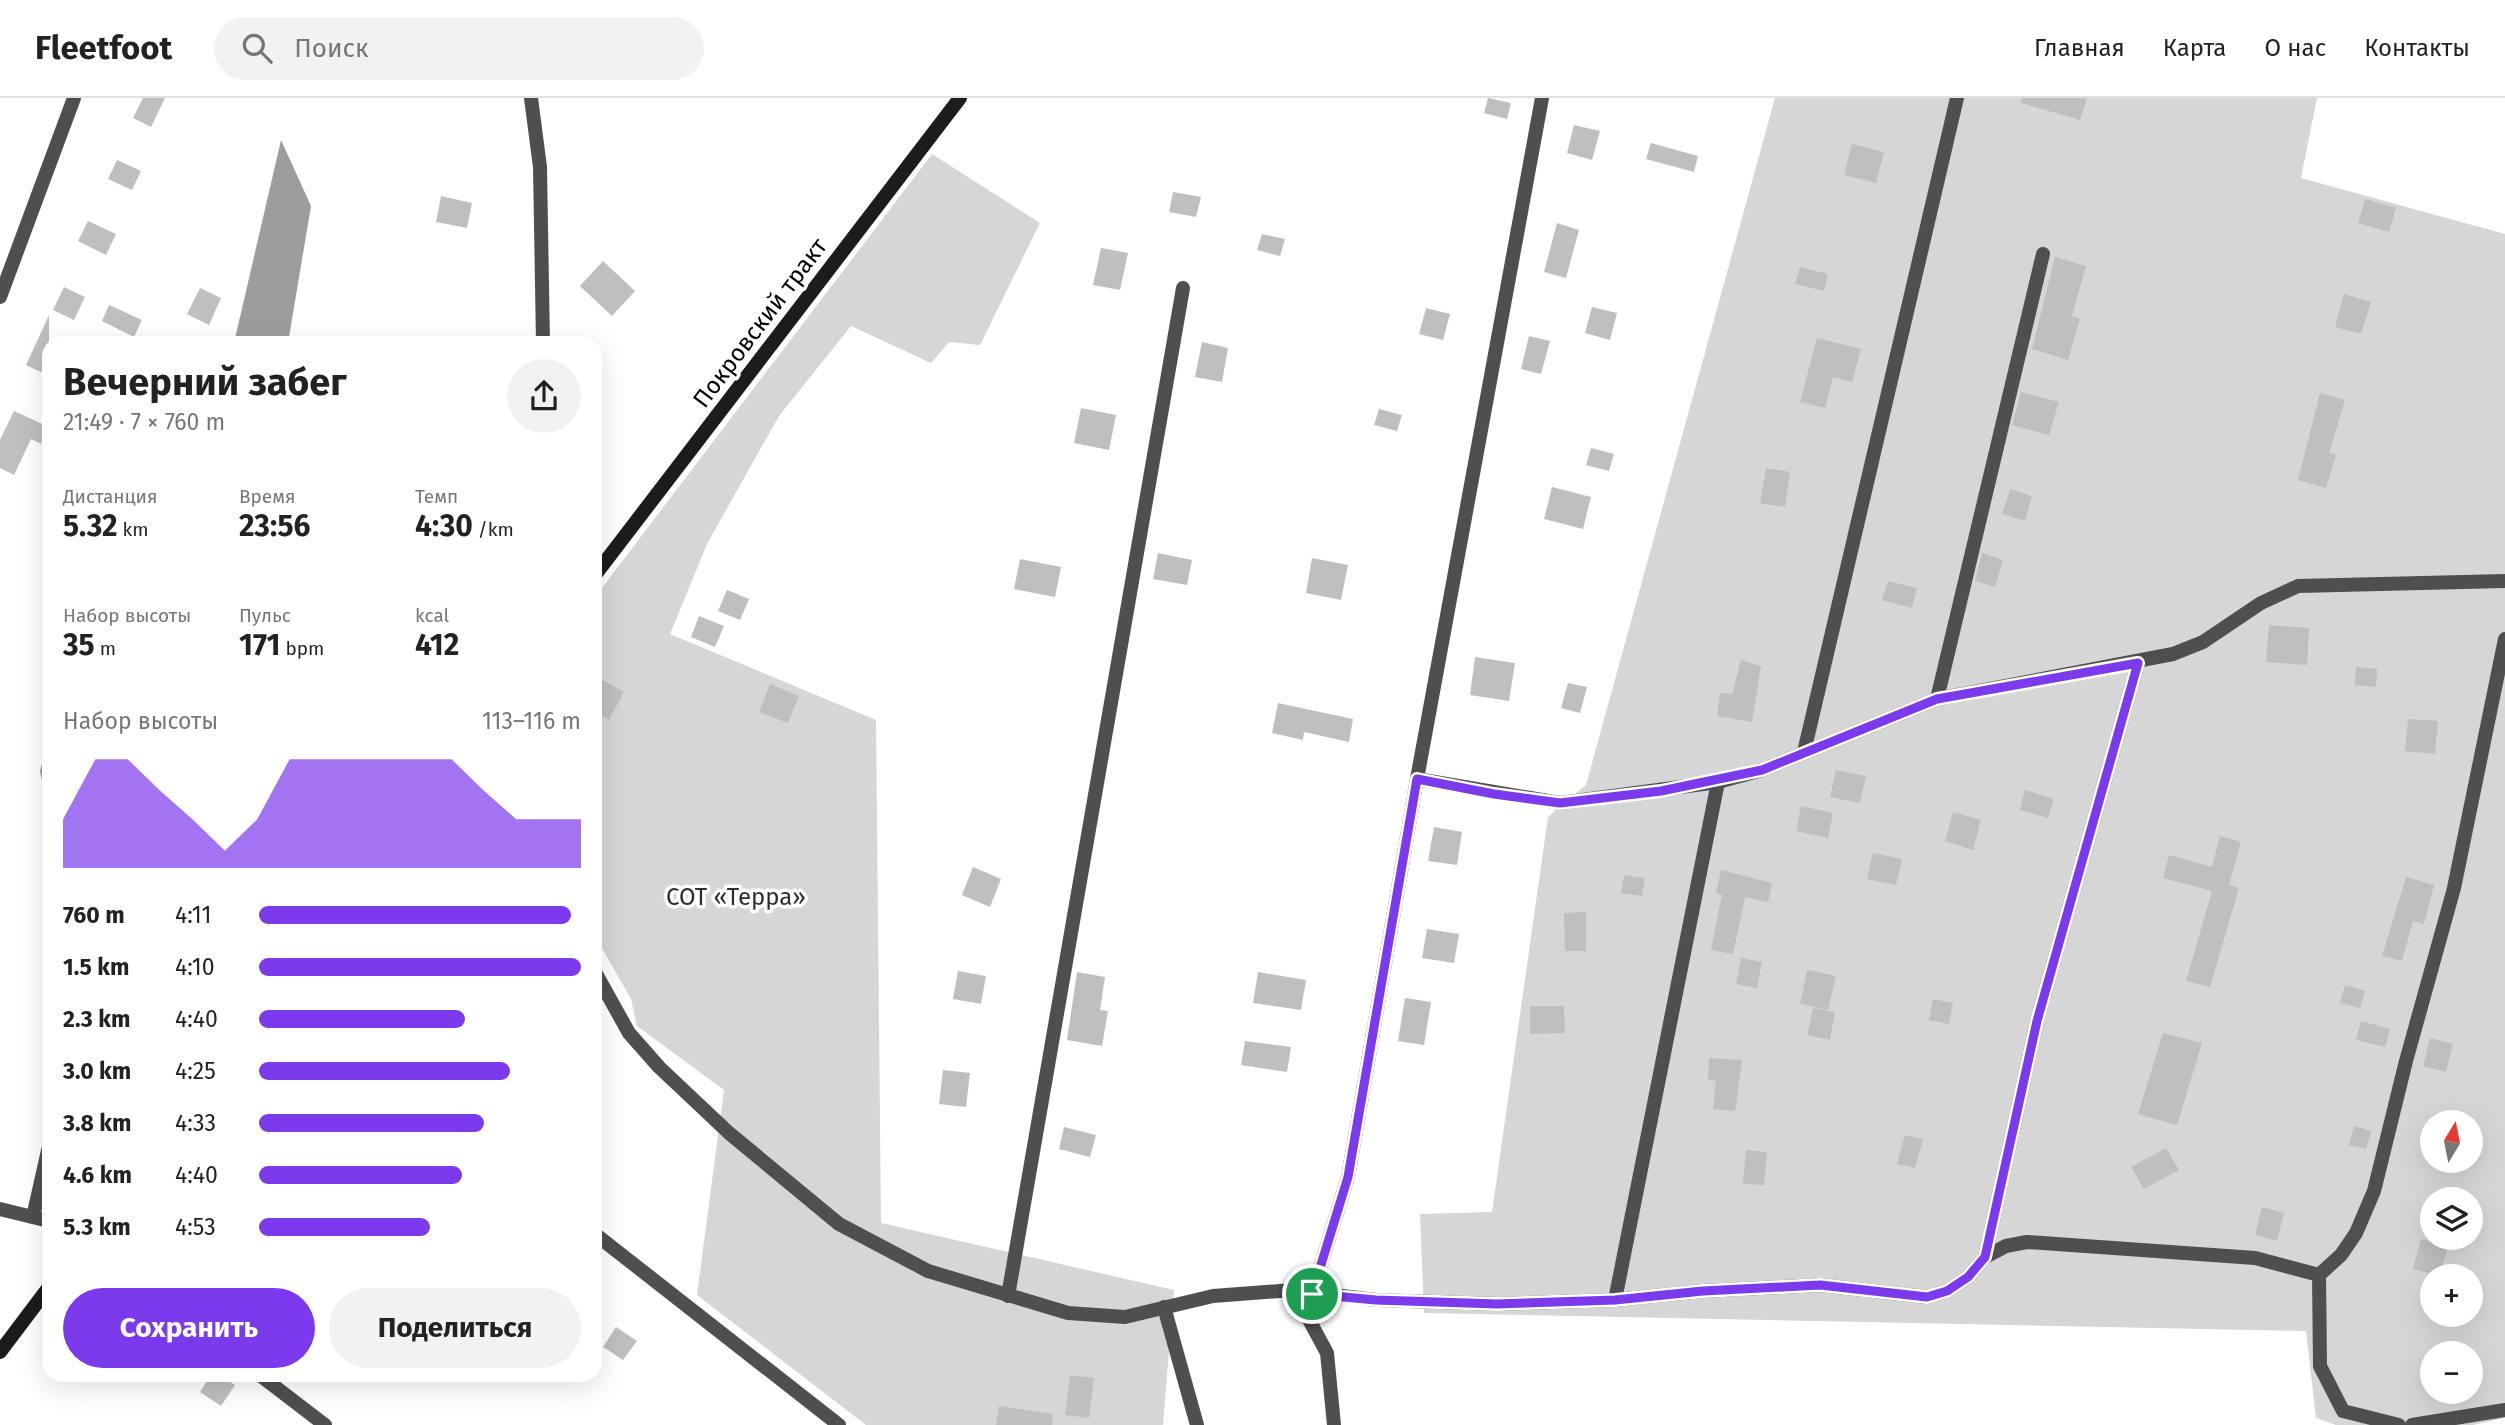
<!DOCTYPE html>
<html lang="ru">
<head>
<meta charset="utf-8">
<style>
	:root { --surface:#fff; --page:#f2f2f2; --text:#222; --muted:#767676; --line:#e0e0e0; --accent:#7c3aed }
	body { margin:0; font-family:"Fira Sans",sans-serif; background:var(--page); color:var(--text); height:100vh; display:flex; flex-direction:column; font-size:26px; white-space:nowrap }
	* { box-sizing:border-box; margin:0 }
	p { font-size:23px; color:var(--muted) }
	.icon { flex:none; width:38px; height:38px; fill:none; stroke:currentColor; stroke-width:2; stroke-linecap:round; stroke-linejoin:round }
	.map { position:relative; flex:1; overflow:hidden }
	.details { position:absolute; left:42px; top:238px; width:560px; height:1046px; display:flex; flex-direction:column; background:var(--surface); border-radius:21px; box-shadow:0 7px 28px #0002 }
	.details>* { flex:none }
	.needle { width:46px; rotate:10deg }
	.tools { position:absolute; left:2420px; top:1012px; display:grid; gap:14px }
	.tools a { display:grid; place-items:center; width:63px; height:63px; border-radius:50%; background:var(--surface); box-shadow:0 7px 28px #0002; font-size:35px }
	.pin { position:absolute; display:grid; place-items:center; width:60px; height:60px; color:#fff; margin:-30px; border:4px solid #fff; border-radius:50%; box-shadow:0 2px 7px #0007 }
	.round { display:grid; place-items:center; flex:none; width:74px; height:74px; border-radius:37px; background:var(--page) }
	.overview { display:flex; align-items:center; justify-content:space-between; height:119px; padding:0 21px }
	h1 { font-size:38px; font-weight:700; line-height:52px }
	.figures { display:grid; grid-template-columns:repeat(3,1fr); gap:10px; height:119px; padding:7px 21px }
	.figures div { display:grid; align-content:center }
	.figures b { font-size:30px; font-weight:700 }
	.figures small { font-size:19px; font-weight:400 }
	.figures p { font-size:19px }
	.chart { height:196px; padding:14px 21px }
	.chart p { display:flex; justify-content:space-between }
	.chart svg { width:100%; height:126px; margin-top:7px; fill:var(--accent); opacity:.7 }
	.primary-button { display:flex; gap:14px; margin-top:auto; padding:14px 21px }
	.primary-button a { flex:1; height:80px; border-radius:42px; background:var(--accent); color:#fff; font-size:28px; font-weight:700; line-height:80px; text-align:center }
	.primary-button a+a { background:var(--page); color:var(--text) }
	ul { padding:0 21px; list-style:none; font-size:23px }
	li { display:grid; grid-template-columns:112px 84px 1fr; align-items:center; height:52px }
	li i { height:18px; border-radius:9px; background:var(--accent) }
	header { display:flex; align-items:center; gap:42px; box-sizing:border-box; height:98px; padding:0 35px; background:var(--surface); border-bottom:2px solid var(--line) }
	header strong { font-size:33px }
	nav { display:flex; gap:38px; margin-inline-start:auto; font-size:24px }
	.search { width:490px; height:63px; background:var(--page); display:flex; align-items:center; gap:18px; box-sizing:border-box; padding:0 24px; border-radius:38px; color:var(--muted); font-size:26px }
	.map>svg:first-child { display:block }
</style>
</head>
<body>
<header>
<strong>Fleetfoot</strong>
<div class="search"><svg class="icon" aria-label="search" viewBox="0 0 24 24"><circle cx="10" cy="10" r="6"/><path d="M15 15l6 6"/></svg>Поиск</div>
<nav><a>Главная</a><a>Карта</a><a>О нас</a><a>Контакты</a></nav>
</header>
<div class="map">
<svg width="2505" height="1327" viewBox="0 0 2505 1327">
	<rect width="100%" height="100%" fill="#fff"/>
	<g fill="#d6d6d6" fill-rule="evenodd">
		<path d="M1775,0H2317L2301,80L2505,136V1320L2473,1327H2336L2316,1320L2306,1233L1424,1215L1420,1116L1492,1114L1548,719L1586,687ZM2432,1024H2471V1062H2432ZM2432,1101H2471V1139H2432ZM2432,1178H2471V1216H2432ZM2432,1255H2471V1293H2432Z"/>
		<path d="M932,56L1040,125L980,247L949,244L931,265L851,228L779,318L708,444L670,536L876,622L881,1125L1174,1192L1163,1327H866L697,1197L724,992L637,928L631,901L595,838V499Z"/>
	</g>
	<g fill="#9d9d9d">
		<path d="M281,42L311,108L288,245H234Z"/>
		<path d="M49,640V718L40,673Z"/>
	</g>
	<g fill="#bfbfbf">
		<path d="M143,0H165L151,29L133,20Z"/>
		<path d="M1488,0L1511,5L1507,21L1484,15Z"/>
		<path d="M2022,0H2087L2080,22L2021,5Z"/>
		<path d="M1574,27L1600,33L1592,62L1567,55Z"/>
		<path d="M1651,45L1698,58L1694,74L1646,61Z"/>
		<path d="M1852,46L1884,54L1876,85L1844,77Z"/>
		<path d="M117,62L141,73L132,92L108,81Z"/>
		<path d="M1173,94L1201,99L1196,119L1169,114Z"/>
		<path d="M441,98L472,105L467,130L436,124Z"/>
		<path d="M2365,101L2396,110L2389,134L2358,125Z"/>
		<path d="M88,123L116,136L106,157L78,143Z"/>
		<path d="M1557,125L1579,132L1566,180L1544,174Z"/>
		<path d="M1262,136L1285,141L1280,158L1257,152Z"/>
		<path d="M1101,150L1128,155L1120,192L1093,187Z"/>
		<path d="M2055,159L2086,168L2072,218L2080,221L2068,262L2032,251Z"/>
		<path d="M603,163L635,193L612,218L580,188Z"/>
		<path d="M1800,169L1828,176L1824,193L1795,186Z"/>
		<path d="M64,189L85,199L74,222L53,212Z"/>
		<path d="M200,190L221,200L209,227L187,216Z"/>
		<path d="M2344,196L2371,204L2361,236L2335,229Z"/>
		<path d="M109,207L142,222L134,239L102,223Z"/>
		<path d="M1592,209L1617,215L1610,242L1585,235Z"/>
		<path d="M1426,210L1450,216L1443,242L1419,236Z"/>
		<path d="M49,217V278L26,267Z"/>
		<path d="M1529,238L1550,243L1541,276L1521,271Z"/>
		<path d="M1817,240L1861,251L1852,284L1833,279L1825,310L1800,304Z"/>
		<path d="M1202,244L1228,250L1222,284L1195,279Z"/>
		<path d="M2021,294L2059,304L2049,337L2012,327Z"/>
		<path d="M2320,295L2345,302L2329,355L2336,357L2326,390L2298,382Z"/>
		<path d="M1081,310L1116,317L1109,352L1074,345Z"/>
		<path d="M1379,311L1402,317L1397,333L1374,327Z"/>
		<path d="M14,313L49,329L41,346L31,341L14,377L0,370V342Z"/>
		<path d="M1591,350L1614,356L1609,373L1586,367Z"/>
		<path d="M1766,370L1790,374L1785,409L1760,405Z"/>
		<path d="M1552,389L1591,399L1583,431L1544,421Z"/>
		<path d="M2010,391L2032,398L2025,423L2002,416Z"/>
		<path d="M1158,455L1192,462L1187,487L1153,481Z"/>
		<path d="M1982,455L2003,462L1995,489L1975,483Z"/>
		<path d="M1312,460L1348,467L1341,502L1306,495Z"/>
		<path d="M1020,461L1061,469L1055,499L1014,491Z"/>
		<path d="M1888,483L1917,490L1912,510L1882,502Z"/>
		<path d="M727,492L749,501L740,522L718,513Z"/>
		<path d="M699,518L724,528L715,549L691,539Z"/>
		<path d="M2269,527L2309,530L2307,567L2266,564Z"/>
		<path d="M1475,559L1515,565L1509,603L1470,597Z"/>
		<path d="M1741,562L1761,568L1752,624L1717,618L1720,595L1732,596Z"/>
		<path d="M2356,569L2377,571L2376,589L2355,587Z"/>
		<path d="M595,578L624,594L609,622L595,614Z"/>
		<path d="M1568,585L1587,589L1580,615L1561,610Z"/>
		<path d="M770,586L799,598L788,625L759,614Z"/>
		<path d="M1278,605L1353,621L1349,644L1304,634L1303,642L1272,635Z"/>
		<path d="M2408,621L2438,623L2435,656L2405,653Z"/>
		<path d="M1836,672L1866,678L1860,705L1830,699Z"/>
		<path d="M2025,692L2054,701L2048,720L2020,712Z"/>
		<path d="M1801,708L1833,715L1828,740L1796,733Z"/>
		<path d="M1953,714L1981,722L1973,752L1945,743Z"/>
		<path d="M1434,729L1462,734L1457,767L1428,763Z"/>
		<path d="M2220,738L2241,744L2229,787L2239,790L2210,889L2186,883L2212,793L2163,780L2169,757L2212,769Z"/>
		<path d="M1873,755L1902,761L1896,787L1867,781Z"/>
		<path d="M973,769L1001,781L990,809L962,797Z"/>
		<path d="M1721,772L1772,785L1768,804L1745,799L1733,856L1711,852L1722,797L1716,795Z"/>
		<path d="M1624,777L1645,780L1642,798L1621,795Z"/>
		<path d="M2406,779L2434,787L2424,826L2413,823L2402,863L2382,858Z"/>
		<path d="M1586,814V853H1565L1564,815Z"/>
		<path d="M1427,831L1459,836L1454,865L1422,860Z"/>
		<path d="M1741,860L1762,864L1757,890L1736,886Z"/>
		<path d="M1807,872L1836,878L1828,912L1800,906Z"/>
		<path d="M958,873L986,878L981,906L953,901Z"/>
		<path d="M1077,874L1105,879L1100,912L1108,913L1102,948L1067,942Z"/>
		<path d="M1258,874L1306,882L1301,912L1253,905Z"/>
		<path d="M2345,887L2365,893L2360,910L2340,905Z"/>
		<path d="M1405,900L1431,904L1424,947L1398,943Z"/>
		<path d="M1933,901L1953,905L1949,926L1929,922Z"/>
		<path d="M1530,908H1564L1565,935L1530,936Z"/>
		<path d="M1813,910L1835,914L1830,942L1807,937Z"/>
		<path d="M2361,923L2390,931L2385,949L2356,942Z"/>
		<path d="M2163,935L2202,945L2177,1027L2138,1016Z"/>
		<path d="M2430,940L2453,946L2446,974L2423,968Z"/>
		<path d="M1245,943L1291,949L1287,974L1241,967Z"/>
		<path d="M1709,960L1742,962L1735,1013L1713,1011L1716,983L1708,982Z"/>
		<path d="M943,972L970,975L966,1009L939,1006Z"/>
		<path d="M2354,1028L2371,1033L2366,1051L2349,1047Z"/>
		<path d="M1064,1029L1096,1037L1090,1059L1059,1051Z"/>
		<path d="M1905,1037L1923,1041L1915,1070L1897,1066Z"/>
		<path d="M2166,1050L2179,1072L2144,1091L2131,1069Z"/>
		<path d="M1746,1052L1767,1054L1764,1087L1743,1086Z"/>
		<path d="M2262,1109L2284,1115L2277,1143L2255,1137Z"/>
		<path d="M2421,1141L2448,1148L2440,1178L2413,1171Z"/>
		<path d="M616,1229L637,1243L623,1262L603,1249Z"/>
		<path d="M1070,1277L1094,1280L1089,1320L1065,1317Z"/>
		<path d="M210,1278H221L235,1287L221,1308L200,1294Z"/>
		<path d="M999,1308L1053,1316L1052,1327H996Z"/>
	</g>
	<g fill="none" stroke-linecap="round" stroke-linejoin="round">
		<g stroke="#4f4f4f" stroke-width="14">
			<path d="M33,1119L49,1048"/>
			<path d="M1293,1192L1327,1255L1334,1327"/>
			<path d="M1164,1209L1197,1327"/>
		</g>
		<g stroke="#4f4f4f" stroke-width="14">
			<path d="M531,0L540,69L543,245"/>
			<path d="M0,199L74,0"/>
			<path d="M1937,601L2043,156"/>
			<path d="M1804,654L1957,0"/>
			<path d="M1417,681L1560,705L1718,684L1762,672L1937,601L2173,556L2203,544L2261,505L2298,488L2505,483"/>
			<path d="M595,874L629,935L659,969L729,1035L839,1126L928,1173L1068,1215L1125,1219L1213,1198L1293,1192L1376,1202L1498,1206L1615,1202L1703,1193L1820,1187L1927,1199L1947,1193L1968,1179L1985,1159L2006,1148L2027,1144L2255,1160L2319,1177"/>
			<path d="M0,1111L49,1123"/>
			<path d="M595,1136L839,1327"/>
			<path d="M1985,1159L2037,923L2138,565"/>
			<path d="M1312,1196L1348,1079L1417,681L1542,0"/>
			<path d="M1008,1198L1183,190"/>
			<path d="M1615,1202L1718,684"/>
			<path d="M261,1278L325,1327"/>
			<path d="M2399,1327L2343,1313L2320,1268L2319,1177L2341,1157L2356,1135L2374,1093L2406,963L2454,790L2505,541"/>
			<path d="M2412,1327L2505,1312"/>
		</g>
		<g stroke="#1c1c1c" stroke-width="14">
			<path d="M595,477L960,0"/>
			<path d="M0,1254L49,1189"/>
		</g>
	</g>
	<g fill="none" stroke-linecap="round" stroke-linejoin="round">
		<g stroke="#fff" stroke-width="14">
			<path id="route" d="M2138,565L2037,923L1985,1159L1968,1179L1947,1193L1927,1199L1820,1187L1703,1193L1615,1202L1497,1206L1376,1202L1312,1196L1348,1079L1417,681L1494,696L1560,705L1661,693L1762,672L1937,601Z"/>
		</g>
		<use href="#route" stroke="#7c3aed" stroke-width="9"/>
	</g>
	<g text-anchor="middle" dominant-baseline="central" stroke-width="7" stroke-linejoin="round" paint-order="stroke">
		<g font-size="24" fill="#000" stroke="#fff">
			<text transform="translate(760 225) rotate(-53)">Покровский тракт</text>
		</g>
		<g font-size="24" fill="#2d2d2d" stroke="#fff">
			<text x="736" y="799">СОТ «Терра»</text>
		</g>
	</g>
</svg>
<div class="tools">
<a><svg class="needle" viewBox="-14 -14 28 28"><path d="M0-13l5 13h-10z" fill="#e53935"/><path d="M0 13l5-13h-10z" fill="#767676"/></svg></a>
<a><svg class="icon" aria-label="layers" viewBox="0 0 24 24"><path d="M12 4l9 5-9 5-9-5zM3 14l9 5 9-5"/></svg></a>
<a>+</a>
<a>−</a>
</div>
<div class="pin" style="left:1312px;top:1196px;background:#1e9e55"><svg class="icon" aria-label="arrive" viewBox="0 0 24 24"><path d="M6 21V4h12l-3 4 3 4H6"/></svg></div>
<section class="details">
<div class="overview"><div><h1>Вечерний забег</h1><p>21:49 · 7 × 760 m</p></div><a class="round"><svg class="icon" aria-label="share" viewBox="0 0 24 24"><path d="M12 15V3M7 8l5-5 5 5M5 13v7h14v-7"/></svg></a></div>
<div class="figures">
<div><p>Дистанция</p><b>5.32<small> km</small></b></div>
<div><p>Время</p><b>23:56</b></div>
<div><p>Темп</p><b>4:30<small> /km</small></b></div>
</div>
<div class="figures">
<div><p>Набор высоты</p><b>35<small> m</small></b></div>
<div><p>Пульс</p><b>171<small> bpm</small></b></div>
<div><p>kcal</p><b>412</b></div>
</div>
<div class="chart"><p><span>Набор высоты</span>113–116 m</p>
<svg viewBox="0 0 160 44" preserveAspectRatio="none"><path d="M0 44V27L10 6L20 6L30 17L40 27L50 38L60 27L70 6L80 6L90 6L100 6L110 6L120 6L130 17L140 27L150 27L160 27V44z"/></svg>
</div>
<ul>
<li><b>760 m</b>4:11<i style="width:97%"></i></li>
<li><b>1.5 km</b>4:10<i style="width:100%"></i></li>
<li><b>2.3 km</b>4:40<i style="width:64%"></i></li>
<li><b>3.0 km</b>4:25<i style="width:78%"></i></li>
<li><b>3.8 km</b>4:33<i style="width:70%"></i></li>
<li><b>4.6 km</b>4:40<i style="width:63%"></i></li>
<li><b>5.3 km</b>4:53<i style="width:53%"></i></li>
</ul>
<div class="primary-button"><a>Сохранить</a><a>Поделиться</a></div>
</section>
</div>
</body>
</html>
